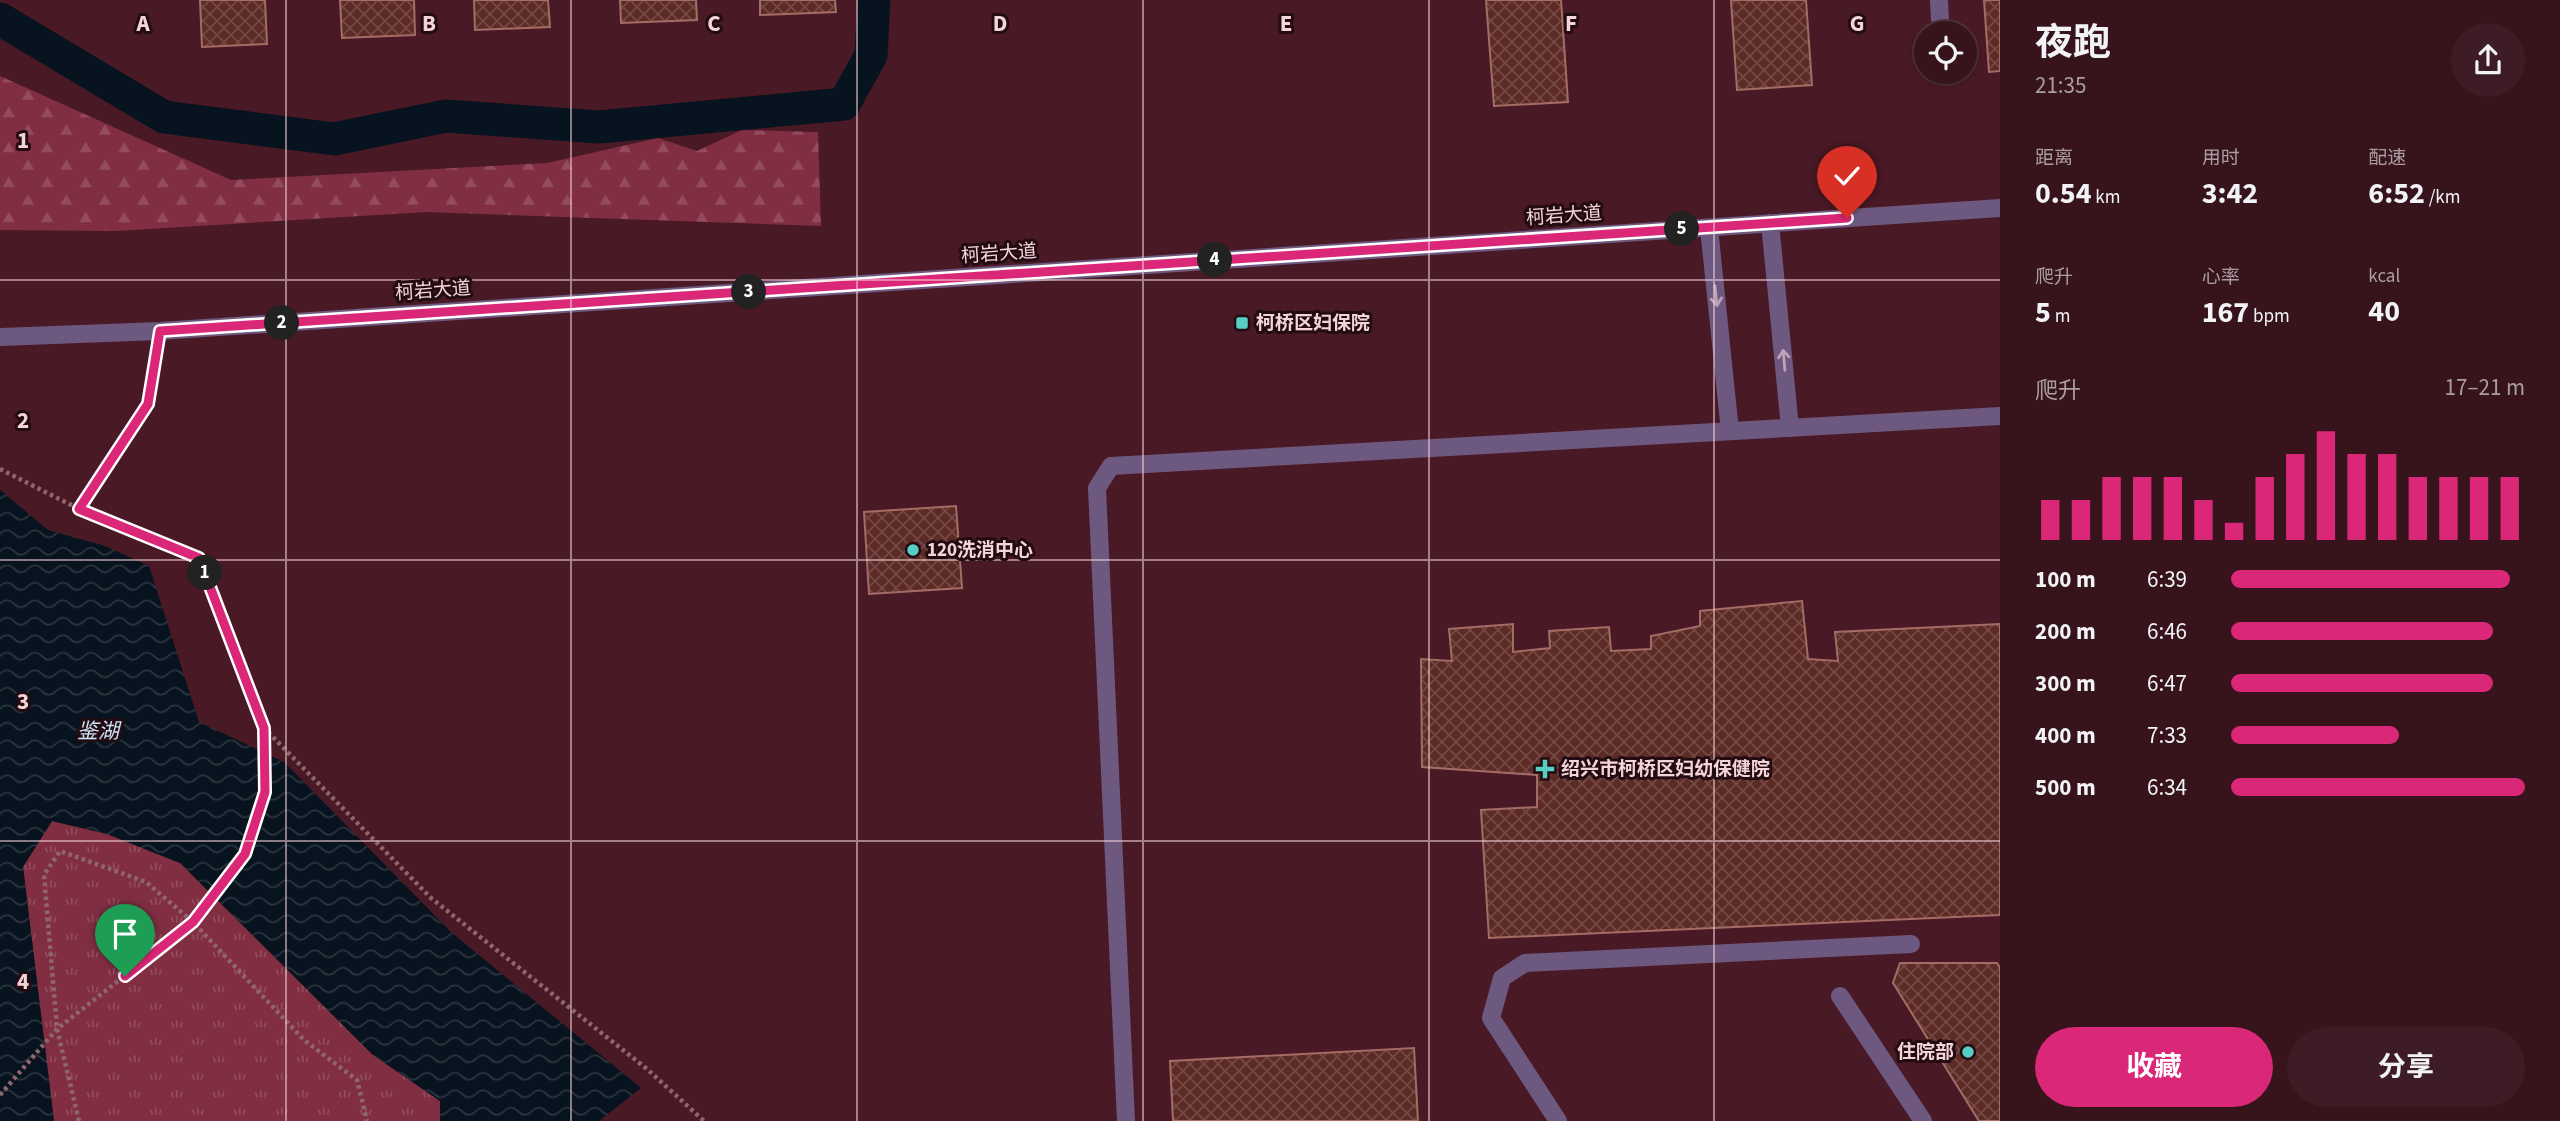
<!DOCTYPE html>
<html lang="zh">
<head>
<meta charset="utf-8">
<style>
	:root { --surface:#37131c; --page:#3e1c25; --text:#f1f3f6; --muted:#aa9ea3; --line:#51323b; --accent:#db2777 }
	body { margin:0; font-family:"Source Sans 3","Noto Sans SC",sans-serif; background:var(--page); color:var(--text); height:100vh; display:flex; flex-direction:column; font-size:26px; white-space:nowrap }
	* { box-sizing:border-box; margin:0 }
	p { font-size:23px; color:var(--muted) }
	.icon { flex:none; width:38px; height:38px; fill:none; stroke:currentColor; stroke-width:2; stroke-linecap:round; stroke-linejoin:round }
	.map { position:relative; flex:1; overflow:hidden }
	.sheet { display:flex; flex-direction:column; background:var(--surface); width:560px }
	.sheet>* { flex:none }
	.fabs { position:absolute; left:1914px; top:21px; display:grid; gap:14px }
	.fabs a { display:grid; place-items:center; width:63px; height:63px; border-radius:50%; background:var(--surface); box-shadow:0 2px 5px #0004,0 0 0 2px var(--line); font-size:35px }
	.pin { position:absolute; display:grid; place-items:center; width:60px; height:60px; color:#fff; margin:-72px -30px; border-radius:50% 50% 50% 0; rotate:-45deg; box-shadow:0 0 7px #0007 }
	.pin .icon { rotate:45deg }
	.km { position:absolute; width:35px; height:35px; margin:-18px; border-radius:50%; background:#222; color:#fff; font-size:19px; line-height:35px; text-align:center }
	.round { display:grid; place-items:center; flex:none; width:74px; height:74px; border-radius:37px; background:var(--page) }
	.overview { display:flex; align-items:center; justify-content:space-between; height:119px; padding:0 35px }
	h1 { font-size:38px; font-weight:700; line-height:52px }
	.figures { display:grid; grid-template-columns:repeat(3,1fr); gap:10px; height:119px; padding:7px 35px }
	.figures div { display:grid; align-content:center }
	.figures b { font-size:30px; font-weight:700 }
	.figures small { font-size:19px; font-weight:400 }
	.figures p { font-size:19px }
	.chart { height:196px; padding:14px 35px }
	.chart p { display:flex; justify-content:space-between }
	.chart svg { width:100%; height:126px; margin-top:7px; stroke:var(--accent); stroke-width:6 }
	.action { display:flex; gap:14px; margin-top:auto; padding:14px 35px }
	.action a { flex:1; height:80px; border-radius:42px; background:var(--accent); color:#fff; font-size:28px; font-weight:700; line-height:80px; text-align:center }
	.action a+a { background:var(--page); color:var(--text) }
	ul { padding:0 35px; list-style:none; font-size:23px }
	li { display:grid; grid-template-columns:112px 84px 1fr; align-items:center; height:52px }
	li i { height:18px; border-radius:9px; background:var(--accent) }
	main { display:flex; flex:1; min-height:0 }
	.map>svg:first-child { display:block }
</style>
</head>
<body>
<main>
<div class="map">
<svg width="2000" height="1121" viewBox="0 0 2000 1121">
	<defs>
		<pattern id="grass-tufts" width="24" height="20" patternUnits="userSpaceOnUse" patternTransform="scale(1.75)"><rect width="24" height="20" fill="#812e43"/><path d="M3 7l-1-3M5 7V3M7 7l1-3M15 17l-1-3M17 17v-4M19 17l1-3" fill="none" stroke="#934b5d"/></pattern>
		<pattern id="forest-firs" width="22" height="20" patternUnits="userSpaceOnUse" patternTransform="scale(1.75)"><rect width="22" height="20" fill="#812e43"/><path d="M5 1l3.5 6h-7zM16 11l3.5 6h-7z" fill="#934b5d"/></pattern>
		<pattern id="water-waves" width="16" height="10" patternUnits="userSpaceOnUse" patternTransform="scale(1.75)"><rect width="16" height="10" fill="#07131e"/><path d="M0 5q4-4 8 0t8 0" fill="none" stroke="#2c343e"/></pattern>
		<pattern id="building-cross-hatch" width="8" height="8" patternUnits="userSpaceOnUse" patternTransform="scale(1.75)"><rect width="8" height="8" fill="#5c2b26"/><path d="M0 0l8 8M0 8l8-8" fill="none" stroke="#744945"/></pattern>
	</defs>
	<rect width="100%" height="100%" fill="#491925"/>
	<path fill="url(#grass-tufts)" d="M52,821L107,834L180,863L373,1055L440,1101V1121H54L23,867Z"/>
	<path fill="url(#forest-firs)" d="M0,76L231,180L547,163L658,138L697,151L742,130L818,132L821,226L426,212L117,231L0,230Z"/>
	<path fill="url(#water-waves)" d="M0,490L48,530L105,546L149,566L199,722L284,762L452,933L641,1088L599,1121H440V1101L373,1055L180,863L107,834L52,821L23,867L54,1121H0Z"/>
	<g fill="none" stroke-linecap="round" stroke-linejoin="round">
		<path stroke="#07131e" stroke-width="33" d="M0,19L164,117L334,139L446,116L599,127L844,104L871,55L874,0"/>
	</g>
	<g fill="url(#building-cross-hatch)" stroke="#a46c64" stroke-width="2">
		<path d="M200,0H265L267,44L202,47Z"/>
		<path d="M340,0H414L415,35L342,38Z"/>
		<path d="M474,0H548L550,27L475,30Z"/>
		<path d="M620,0H696L697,20L621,23Z"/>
		<path d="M760,0H835L836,12L760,15Z"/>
		<path d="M1486,0H1561L1568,102L1494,106Z"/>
		<path d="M1731,0H1806L1812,85L1737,90Z"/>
		<path d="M1984,0H2000V71L1989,72Z"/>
		<path d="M956,506L962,588L869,594L864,512Z"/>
		<path d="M1802,601L1808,659L1838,661L1835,632L2000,624V915L1489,938L1481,810L1537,807V775L1422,767L1421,659L1452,661L1449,629L1513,624V652L1550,648L1549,631L1609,627L1611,651L1651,649V636L1700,626V611Z"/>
		<path d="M1900,963H1997L2000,968V1121H1979L1893,983Z"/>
		<path d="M1414,1048L1418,1121H1173L1170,1061Z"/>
	</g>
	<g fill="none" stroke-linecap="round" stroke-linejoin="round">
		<g stroke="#8f656e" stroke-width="4.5" stroke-dasharray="3.5 3.5" stroke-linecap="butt">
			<path d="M0,469L79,509L199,558L264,728L431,898L647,1069L704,1121"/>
			<path d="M79,509L148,403L156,356"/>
			<path d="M0,1095L57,1029L193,922L245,854L265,792L264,729"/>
			<path d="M79,1121L57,1029L44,875L60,851L146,882L193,922L304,1040L357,1080L367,1121"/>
		</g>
		<g stroke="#6d5880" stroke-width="18">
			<path d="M1939,0L1940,20"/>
			<path d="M1770,223L1790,428"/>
			<path d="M1709,228L1730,431"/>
			<path d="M0,337L160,331L2000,208"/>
			<path d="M1840,996L1923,1121"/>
			<path d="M1126,1121L1097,488L1111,466L2000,416"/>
			<path d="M1558,1121L1491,1018L1502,978L1525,963L1911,944"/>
		</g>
	</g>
	<defs><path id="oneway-shaft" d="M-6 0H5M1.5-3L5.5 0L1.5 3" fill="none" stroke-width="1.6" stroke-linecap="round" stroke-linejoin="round" transform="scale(1.75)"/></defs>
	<g stroke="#bea2b5">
		<use href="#oneway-shaft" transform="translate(1716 296) rotate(84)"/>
		<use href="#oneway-shaft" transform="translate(1784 360) rotate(-95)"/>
	</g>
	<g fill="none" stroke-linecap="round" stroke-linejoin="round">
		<g stroke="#fff" stroke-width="14">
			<path id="route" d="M125,976L193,922L245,854L265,792L264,728L199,558L79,509L148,404L160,331L1847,218"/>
		</g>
		<use href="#route" stroke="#db2777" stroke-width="9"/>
	</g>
	<path fill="none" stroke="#f4d4d8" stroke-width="2" stroke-opacity="0.55" d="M286,0V1121M571,0V1121M857,0V1121M1143,0V1121M1429,0V1121M1714,0V1121M0,280H2000M0,560H2000M0,841H2000"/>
	<g fill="#56cec4" stroke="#220c11" stroke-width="2.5">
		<rect x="1235" y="316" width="14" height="14" rx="3.5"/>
		<circle cx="913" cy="550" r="7"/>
		<path d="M1541.5 758.5h7v7h7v7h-7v7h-7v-7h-7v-7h7z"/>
		<circle cx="1968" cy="1052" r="7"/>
	</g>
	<g text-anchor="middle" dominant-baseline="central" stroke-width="6" stroke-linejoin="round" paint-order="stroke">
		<g font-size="19" fill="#f4d4d8" stroke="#220c11">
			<text transform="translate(1564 216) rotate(-4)">柯岩大道</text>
			<text transform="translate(999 254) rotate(-4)">柯岩大道</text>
			<text transform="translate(433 291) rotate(-4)">柯岩大道</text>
		</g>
		<g font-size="19" font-weight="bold" fill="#f4d4d8" stroke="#220c11" text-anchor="start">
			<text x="1256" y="323">柯桥区妇保院</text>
			<text x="927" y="550">120洗消中心</text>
			<text x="1561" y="769">绍兴市柯桥区妇幼保健院</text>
			<text x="1954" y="1052" text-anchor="end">住院部</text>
		</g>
		<g font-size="21" font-style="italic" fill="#cce1f5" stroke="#220c11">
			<text x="98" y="731">鉴湖</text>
		</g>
	</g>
	<g font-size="23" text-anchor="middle" font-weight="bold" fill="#f4d4d8" stroke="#220c11" stroke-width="6" stroke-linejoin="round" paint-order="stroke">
		<text x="143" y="31">A</text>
		<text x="429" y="31">B</text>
		<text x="714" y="31">C</text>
		<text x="1000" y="31">D</text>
		<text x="1286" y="31">E</text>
		<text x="1571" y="31">F</text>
		<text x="1857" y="31">G</text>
		<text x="23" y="148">1</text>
		<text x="23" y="428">2</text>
		<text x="23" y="709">3</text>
		<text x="23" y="989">4</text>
	</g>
</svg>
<div class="fabs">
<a><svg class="icon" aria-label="locate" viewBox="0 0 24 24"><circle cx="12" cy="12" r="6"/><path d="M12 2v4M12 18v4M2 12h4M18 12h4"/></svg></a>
</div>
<div class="pin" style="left:125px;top:976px;background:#1e9e55"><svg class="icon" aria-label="arrive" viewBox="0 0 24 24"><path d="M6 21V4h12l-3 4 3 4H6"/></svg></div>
<div class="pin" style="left:1847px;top:218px;background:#d93025"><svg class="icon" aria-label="check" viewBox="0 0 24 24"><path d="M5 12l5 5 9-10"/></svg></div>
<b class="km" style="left:205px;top:573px">1</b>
<b class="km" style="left:282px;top:323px">2</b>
<b class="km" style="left:749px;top:292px">3</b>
<b class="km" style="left:1215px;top:260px">4</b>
<b class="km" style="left:1682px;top:229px">5</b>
</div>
<section class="sheet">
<div class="overview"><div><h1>夜跑</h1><p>21:35</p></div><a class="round"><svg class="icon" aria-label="share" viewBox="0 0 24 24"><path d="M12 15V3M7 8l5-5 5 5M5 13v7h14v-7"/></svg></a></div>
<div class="figures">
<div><p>距离</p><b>0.54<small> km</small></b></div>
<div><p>用时</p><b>3:42</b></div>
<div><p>配速</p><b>6:52<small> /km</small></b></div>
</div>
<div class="figures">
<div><p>爬升</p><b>5<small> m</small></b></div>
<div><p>心率</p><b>167<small> bpm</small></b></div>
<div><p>kcal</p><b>40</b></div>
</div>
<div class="chart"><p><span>爬升</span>17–21 m</p>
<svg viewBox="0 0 160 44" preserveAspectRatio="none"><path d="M5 44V30M15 44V30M25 44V22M35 44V22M45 44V22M55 44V30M65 44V38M75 44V22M85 44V14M95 44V6M105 44V14M115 44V14M125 44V22M135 44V22M145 44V22M155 44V22"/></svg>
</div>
<ul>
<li><b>100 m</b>6:39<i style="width:95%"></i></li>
<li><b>200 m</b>6:46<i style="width:89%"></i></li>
<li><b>300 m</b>6:47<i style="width:89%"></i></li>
<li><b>400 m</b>7:33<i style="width:57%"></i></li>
<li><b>500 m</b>6:34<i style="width:100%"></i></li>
</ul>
<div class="action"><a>收藏</a><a>分享</a></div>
</section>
</main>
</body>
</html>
